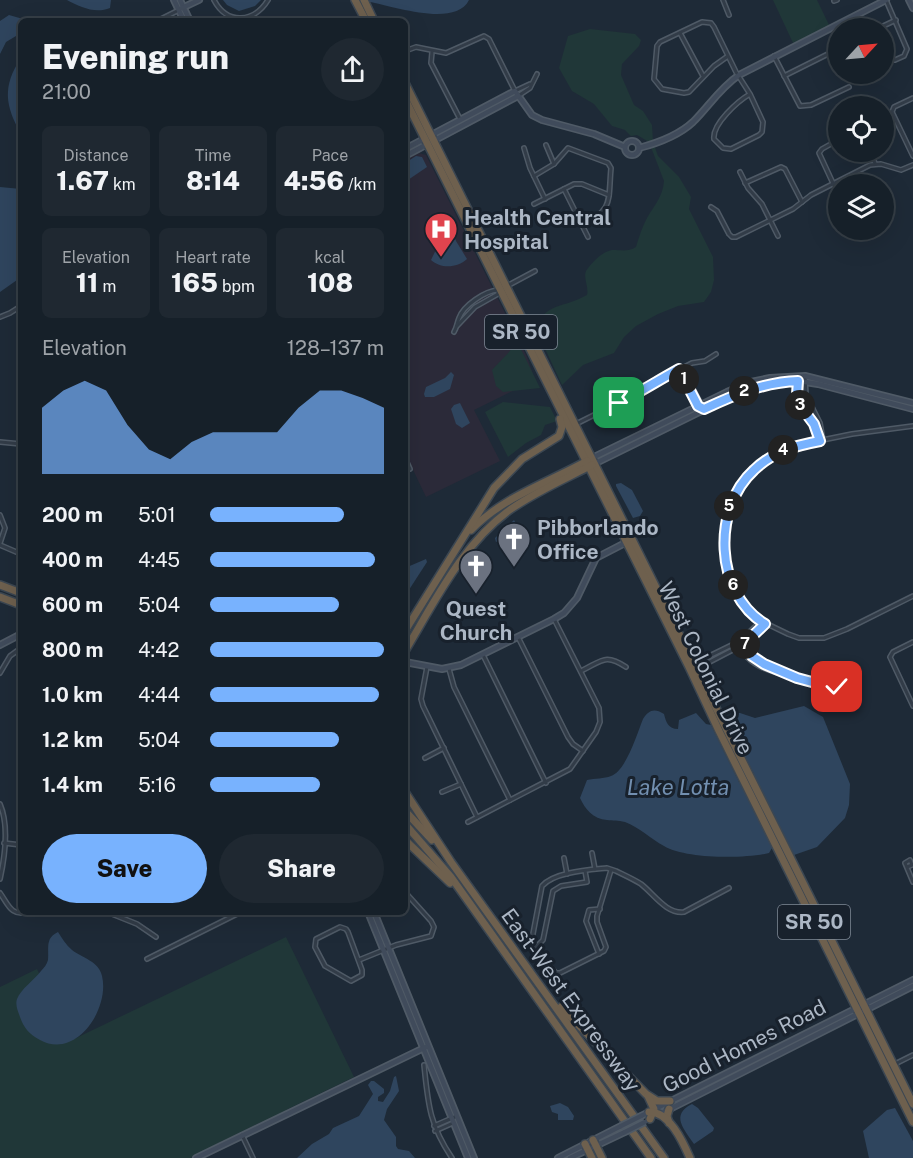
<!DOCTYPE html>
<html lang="en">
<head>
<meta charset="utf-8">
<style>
	:root { --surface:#162029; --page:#1f2831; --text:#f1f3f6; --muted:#9ea3a8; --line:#353e46; --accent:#78b2fe }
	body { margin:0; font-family:"Public Sans",sans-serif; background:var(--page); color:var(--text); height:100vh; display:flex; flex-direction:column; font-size:22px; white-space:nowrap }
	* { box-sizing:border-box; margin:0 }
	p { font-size:20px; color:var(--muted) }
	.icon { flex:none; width:33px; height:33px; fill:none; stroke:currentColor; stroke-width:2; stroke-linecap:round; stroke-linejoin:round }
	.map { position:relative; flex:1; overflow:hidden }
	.details { position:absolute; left:18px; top:18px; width:390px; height:897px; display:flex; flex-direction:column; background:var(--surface); border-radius:9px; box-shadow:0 6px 24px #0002,0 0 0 2px var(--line) }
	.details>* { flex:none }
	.needle { width:39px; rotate:64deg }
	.fabs { position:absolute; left:828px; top:18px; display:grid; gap:12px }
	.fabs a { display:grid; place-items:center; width:66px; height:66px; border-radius:50%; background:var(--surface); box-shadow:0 6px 24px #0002,0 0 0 2px var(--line); font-size:30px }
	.pin { position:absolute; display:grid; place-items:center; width:51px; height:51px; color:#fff; margin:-26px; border-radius:12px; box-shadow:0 3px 9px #0006 }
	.km { position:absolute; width:30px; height:30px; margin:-15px; border-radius:50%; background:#222; color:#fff; font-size:16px; line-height:30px; text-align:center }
	.round { display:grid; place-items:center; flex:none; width:63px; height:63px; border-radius:32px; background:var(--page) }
	.summary { display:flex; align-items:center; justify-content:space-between; height:102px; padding:0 24px }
	h1 { font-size:33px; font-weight:800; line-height:45px }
	.metrics { display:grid; grid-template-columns:repeat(3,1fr); gap:9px; height:102px; padding:6px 24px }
	.metrics div { display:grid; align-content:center; border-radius:9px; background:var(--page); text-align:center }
	.metrics b { font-size:26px; font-weight:800 }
	.metrics small { font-size:16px; font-weight:400 }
	.metrics p { font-size:16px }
	.chart { height:168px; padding:12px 24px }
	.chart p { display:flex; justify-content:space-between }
	.chart svg { width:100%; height:108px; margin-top:6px; fill:var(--accent); opacity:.7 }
	.primary-button { display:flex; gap:12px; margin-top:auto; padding:12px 24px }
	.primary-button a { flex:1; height:69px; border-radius:36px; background:var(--accent); color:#111; font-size:24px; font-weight:800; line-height:69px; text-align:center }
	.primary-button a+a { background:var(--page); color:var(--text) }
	ul { padding:0 24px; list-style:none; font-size:20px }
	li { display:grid; grid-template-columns:96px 72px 1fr; align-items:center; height:45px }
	li i { height:15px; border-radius:8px; background:var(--accent) }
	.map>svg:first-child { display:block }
</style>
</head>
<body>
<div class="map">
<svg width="913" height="1158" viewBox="0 0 913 1158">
	<rect width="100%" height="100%" fill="#1e2a37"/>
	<path fill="#2b2a39" d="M419,153L426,155L527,357L535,380L474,410L500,461L426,497L405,453V160Z"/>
	<g fill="#203738">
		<path d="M773,0H817L830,27L794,45Z"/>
		<path d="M590,29L635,34L641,40L639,46L622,64L621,75L634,105L643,111L652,125L653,142L658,156L679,177L691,197L689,209L713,257L714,280L711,292L704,302L678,306L658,314L636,326L624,337L614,353L583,365L562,385L534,325C554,300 562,309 587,295C589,287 583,278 586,271C591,263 603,251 612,250C622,250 628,252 636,247C639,237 642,227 647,218C654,206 663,196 664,181L649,142L637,135L631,136L625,130L612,126L594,104L572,91L559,68L568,36Z"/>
		<path d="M517,341L540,388L503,392L496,386L492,370L509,352Z"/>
		<path d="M503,402L550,407L557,421L545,425L541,435L526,443L508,457L485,412Z"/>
		<path d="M286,937L354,1077L286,1110L287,1112L262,1124L261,1122L190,1158H0V987L37,969L72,1040Z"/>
	</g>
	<g fill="#2f455e">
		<path d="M67,0H111L110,8C95,14 80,7 67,0Z"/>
		<path d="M223,0H261L255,6L239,11L227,5Z"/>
		<path d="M369,0H469C455,28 393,6 370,2Z"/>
		<path d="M9,15L30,21H21V33L6,42L0,54V21Z"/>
		<path d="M21,58V134C5,106 2,86 21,58Z"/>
		<path d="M416,156L422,157L427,167L405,182V163Z"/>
		<path d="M0,187L21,189V274L17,280L0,292Z"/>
		<path d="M447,217H449L456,241L467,259C457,268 441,269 431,260L447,227Z"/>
		<path d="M451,372L454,375L450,389L434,397H425L424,394L426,387L445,378Z"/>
		<path d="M460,403L470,423L462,428L456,424L451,409L454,405Z"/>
		<path d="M621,483L632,490L643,511L640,516L633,518L616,486V484Z"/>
		<path d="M514,520L520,531L496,542L495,538Z"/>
		<path d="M426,559L427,562L405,596V568Z"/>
		<path d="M804,706L823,717L850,784L849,805L845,818L817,847L794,855L779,826L765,833L772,848L769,853C744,859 686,859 664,846C651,839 639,827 625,822C618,820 613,821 607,820C593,819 585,809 580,798L587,780C595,778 604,779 611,776C626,771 637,734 643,719C649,710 654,708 664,714C666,722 668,729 678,729L679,720L696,713L706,724L711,725L739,782L754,774L729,726L728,720L731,719L732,713H740L755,718Z"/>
		<path d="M58,932C62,938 66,945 72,950C82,958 99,961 102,976C110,1009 76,1060 40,1040C29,1034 24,1028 20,1017C18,1011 15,1005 17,999C21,989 34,980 41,971C44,968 47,964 48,960C49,948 45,938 58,932Z"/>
		<path d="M396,1076L399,1091L387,1109L384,1120L396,1137V1146L398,1149L409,1151L415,1158H297L312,1144L329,1134L333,1128L359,1116L373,1094L368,1085L371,1081H374L384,1089V1093L378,1097V1101L383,1102L390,1091L394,1077Z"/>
		<path d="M560,1103L568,1107L574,1116L573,1120H558V1114L552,1112L550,1106Z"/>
		<path d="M692,1104L698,1108L714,1128L713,1131L694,1144C684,1129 670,1115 692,1104Z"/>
		<path d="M895,1108L913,1141V1158H869L863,1131L887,1110Z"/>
	</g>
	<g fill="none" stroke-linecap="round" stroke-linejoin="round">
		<g stroke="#4f5a66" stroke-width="6">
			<g id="street">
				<path d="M214,0C227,25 254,23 268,0"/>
				<path d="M723,0L729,15"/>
				<path d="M886,0L907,49L904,56L895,60H886"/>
				<path d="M834,1L837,0"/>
				<path d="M157,21L179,10"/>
				<path d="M879,28L896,20"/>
				<path d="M680,33L703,76"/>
				<path d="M405,51L416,47L446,53L484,36L489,39L515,91L530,84"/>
				<path d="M432,52L431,63L460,119"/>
				<path d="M728,56L714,66L689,92L684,93L662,89L654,79L657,46L660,42L702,22L711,23L714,27L736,72L750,94L763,122L762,132L759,135L731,149L723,148L714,139C712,124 738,101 750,94"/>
				<path d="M774,56L800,106L811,105L849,87"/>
				<path d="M784,76L838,49"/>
				<path d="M518,96L530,88L537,74"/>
				<path d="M913,98L894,107L892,112L913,156"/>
				<path d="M838,140L822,149L819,153L838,194"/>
				<path d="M546,145L554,164"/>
				<path d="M524,148L530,168L545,199"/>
				<path d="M869,152L875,163"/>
				<path d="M740,172L748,188L762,204L778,236"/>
				<path d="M534,176L554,164L568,148L608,163L611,168C608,201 614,209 582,225"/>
				<path d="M745,183L781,167L785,169L802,202"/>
				<path d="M564,189L588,237"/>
				<path d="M534,204L574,184H582L609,195"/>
				<path d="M711,207L717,211L729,234L732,237H736L793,209L811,195L870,165L881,164L901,170L913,165"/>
				<path d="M507,286L535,271"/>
				<path d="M0,317L10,313L21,306"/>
				<path d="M457,326L475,307L498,294L499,291"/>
				<path d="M454,332C457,327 457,323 459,318C464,305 485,291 498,290"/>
				<path d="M682,368L702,406"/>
				<path d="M679,369L698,406L704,409"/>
				<path d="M805,376L806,395L820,423L823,440"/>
				<path d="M799,381C798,388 797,394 799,401C803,416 815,422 820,441"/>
				<path d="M576,424L644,390L656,382L692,363L705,361L716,354"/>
				<path d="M913,426L852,434L798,445L775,453L754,469L745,479L729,507L725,524L727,567L737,594L761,621L788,634L799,638H824L847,629L913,596"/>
				<path d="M0,442L21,444"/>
				<path d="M405,458L410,469"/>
				<path d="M0,515L5,528L0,543"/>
				<path d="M0,545L21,554"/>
				<path d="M518,637L568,737L573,744L583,751"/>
				<path d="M740,641C742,665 772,672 791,676C807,679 821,686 837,687"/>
				<path d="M913,642L893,652L890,657L913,706"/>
				<path d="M744,644L757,661L789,675"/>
				<path d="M483,655L546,783"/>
				<path d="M695,663L740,641L761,621"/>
				<path d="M427,667L421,699L423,706L477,817"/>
				<path d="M698,668L744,644L765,624"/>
				<path d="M449,669L454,687L510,800"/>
				<path d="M581,671C602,661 605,653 626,667"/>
				<path d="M0,673L10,656L21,648"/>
				<path d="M425,758L444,748"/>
				<path d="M442,792L461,784"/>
				<path d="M0,804C9,825 5,856 0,879"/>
				<path d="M468,822L570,769L596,732L600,722L599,708L554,619"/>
				<path d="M4,843L21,845"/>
				<path d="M592,853L595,869"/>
				<path d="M564,858L567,874"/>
				<path d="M907,867L912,865L910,860L905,863L913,882"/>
				<path d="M611,870L597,916V922L606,947L604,951L560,973H556L536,950L532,939L542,886C554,872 588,870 607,868L616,871C624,875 633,879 641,884C654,894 666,914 684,912L729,888"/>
				<path d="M0,893C8,904 11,917 28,912"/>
				<path d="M107,912L137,924L156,937"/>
				<path d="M340,927L346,929L348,932L362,970V975L351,981L325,966L315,947L316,939Z"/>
				<path d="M535,948L543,940L553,891L561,886L587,882L585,871"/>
				<path d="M599,954L586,921L589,910L600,909"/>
				<path d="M147,959L241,912"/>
				<path d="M359,960L396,945L431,936L434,927L431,921L405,892"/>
				<path d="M895,1064L913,1055"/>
				<path d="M424,1065C428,1103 429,1124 452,1158"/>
				<path d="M434,1126L457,1116"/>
				<path d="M435,1131L453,1123"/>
				<path d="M242,1135L253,1158"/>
			</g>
		</g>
		<g stroke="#4f5a66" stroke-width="8">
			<g id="secondary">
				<path d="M174,0L184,21"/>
				<path d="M180,0L190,21"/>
				<path d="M909,0L913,8"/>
				<path d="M182,8L199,0"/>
				<circle cx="632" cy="148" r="7"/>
				<path d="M639,148C658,143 678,136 693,122C709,106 720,88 739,75L886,0"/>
				<path d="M405,149L515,91L532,115L542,120L594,134L625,147"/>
				<path d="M405,156L518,96"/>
				<path d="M592,458L727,392L751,382L770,378L805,376L913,403"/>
				<path d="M594,464L736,394L769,384L799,381L818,384L913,409"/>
				<path d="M0,645L21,634"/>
				<path d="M405,662L442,669L461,665L554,619L564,613L577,598L596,558L625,543"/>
				<path d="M368,912L468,1158"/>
				<path d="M374,912L474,1158"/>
				<path d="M658,1115L913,986"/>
				<path d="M641,1116L913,980"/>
				<path d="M196,1158L426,1047"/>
				<path d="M558,1158L621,1126"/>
				<path d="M570,1158L625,1132"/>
			</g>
		</g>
		<g stroke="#3c4752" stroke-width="10">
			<g id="highway">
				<path d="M355,0L366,21"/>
				<path d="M364,0L374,21"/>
				<path d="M405,83L913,1104"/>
				<path d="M405,99L689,667L719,731L913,1122"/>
				<path d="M471,530C503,497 547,483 587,461"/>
				<path d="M0,585L21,593"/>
				<path d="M0,597L21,605"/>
				<path d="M405,631L494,488L522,459L559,436L562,427L560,419"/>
				<path d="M405,651C435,601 463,543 511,509C537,491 565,479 592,465"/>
				<path d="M405,792L451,862L664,1158"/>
				<path d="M405,811L432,840"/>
				<path d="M405,824L451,877L651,1158"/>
				<path d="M405,840L450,883"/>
				<path d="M561,1007L646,1094L657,1101H670"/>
				<path d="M648,1096L654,1109L650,1119"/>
				<path d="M669,1109L667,1116L669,1123"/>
				<path d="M649,1112C669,1111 683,1142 690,1158"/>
				<path d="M593,1140L602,1158"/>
				<path d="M585,1144L592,1158"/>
			</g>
		</g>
		<use href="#street" stroke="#323c48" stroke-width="3"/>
		<use href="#secondary" stroke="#404b5b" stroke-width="4.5"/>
		<use href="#highway" stroke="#6e604e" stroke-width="7"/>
		<g stroke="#4f5a66" stroke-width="8" stroke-linecap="butt">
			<g id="secondary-bridge">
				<path d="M621,1126L641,1116"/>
				<path d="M625,1132L645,1122"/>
			</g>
		</g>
		<use href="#secondary-bridge" stroke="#404b5b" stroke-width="4.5"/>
	</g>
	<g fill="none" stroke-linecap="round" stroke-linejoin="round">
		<g stroke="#fff" stroke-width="12">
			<path id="route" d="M619,403C640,392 659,380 679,369L698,406L704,409C734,395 764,382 798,381L797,394L799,404L814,424L820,441C794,446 774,451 754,470C712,508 714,593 765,624L744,644L752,656L764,664L797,678L823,685L837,687"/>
		</g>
		<use href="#route" stroke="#78b2fe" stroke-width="8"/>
	</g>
	<defs>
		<g id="hospital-pin" transform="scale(1.725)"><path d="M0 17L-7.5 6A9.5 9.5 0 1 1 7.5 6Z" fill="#e0444e" stroke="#18212c"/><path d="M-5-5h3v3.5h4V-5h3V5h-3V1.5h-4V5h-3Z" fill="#fff"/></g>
		<g id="church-pin" transform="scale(1.725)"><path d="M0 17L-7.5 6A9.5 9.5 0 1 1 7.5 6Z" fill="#6b7280" stroke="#18212c"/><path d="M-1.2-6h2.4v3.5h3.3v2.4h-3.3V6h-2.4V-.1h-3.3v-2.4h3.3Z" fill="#fff"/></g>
	</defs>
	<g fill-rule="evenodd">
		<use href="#hospital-pin" x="441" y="229"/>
		<use href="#church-pin" x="514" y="539"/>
		<use href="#church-pin" x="476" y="566"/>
	</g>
	<g text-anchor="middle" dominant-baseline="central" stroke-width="6" stroke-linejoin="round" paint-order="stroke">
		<g fill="#18212c" stroke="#808a97" stroke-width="1.5">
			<rect x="485" y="315" width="72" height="34" rx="4.5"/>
			<rect x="778" y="905" width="72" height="34" rx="4.5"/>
		</g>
		<g font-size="20" font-weight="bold" fill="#acb7c5">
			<text x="521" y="332">SR 50</text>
			<text x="814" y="922">SR 50</text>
		</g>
		<g font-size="21" font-weight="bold" fill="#acb7c5" stroke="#18212c" text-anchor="start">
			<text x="464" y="217">Health Central<tspan x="464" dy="24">Hospital</tspan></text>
			<text x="537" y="527">Pibborlando<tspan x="537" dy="24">Office</tspan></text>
			<text x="476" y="608" text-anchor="middle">Quest<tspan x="476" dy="24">Church</tspan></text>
		</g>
		<g font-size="21" fill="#acb7c5" stroke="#18212c">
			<text transform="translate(706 668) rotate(64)">West Colonial Drive</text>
			<text transform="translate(571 1000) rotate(54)">East-West Expressway</text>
			<text transform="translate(744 1046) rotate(-27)">Good Homes Road</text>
		</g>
		<g font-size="22" font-style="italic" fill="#728fb0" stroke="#18212c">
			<text x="678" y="787">Lake Lotta</text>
		</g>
	</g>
</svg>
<div class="fabs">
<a><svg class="needle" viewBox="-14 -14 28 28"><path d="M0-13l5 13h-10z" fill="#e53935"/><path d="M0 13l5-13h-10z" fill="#9ea3a8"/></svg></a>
<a><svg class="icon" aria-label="locate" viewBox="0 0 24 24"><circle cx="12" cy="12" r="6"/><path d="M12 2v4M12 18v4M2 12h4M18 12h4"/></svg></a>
<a><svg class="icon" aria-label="layers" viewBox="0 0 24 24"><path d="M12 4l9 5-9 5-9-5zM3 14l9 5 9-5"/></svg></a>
</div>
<div class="pin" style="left:619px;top:403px;background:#1e9e55"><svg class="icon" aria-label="arrive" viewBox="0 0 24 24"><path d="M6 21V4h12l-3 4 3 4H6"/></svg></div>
<div class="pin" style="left:837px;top:687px;background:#d93025"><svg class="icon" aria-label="check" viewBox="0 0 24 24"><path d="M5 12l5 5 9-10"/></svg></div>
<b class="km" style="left:684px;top:379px">1</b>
<b class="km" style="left:744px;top:391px">2</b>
<b class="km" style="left:800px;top:405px">3</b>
<b class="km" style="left:783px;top:450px">4</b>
<b class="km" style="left:729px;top:506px">5</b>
<b class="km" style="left:733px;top:585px">6</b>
<b class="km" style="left:745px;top:644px">7</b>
<section class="details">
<div class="summary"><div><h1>Evening run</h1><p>21:00</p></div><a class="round"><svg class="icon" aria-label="share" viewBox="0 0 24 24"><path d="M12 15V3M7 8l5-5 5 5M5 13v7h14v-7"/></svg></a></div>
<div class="metrics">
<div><p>Distance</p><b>1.67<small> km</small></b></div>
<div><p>Time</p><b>8:14</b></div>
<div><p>Pace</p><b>4:56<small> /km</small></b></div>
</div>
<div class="metrics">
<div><p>Elevation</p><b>11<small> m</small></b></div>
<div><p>Heart rate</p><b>165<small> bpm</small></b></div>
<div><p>kcal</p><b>108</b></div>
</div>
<div class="chart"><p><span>Elevation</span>128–137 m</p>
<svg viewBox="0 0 160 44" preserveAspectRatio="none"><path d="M0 44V17L10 10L20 6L30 10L40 24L50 34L60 38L70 31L80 27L90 27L100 27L110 27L120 17L130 10L140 10L150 13L160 17V44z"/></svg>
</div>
<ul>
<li><b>200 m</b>5:01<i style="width:77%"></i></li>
<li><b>400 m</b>4:45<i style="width:95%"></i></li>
<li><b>600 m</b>5:04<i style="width:74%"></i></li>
<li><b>800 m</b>4:42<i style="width:100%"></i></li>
<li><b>1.0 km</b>4:44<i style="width:97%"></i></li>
<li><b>1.2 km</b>5:04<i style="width:74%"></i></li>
<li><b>1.4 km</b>5:16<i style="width:63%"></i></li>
</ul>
<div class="primary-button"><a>Save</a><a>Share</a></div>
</section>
</div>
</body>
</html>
